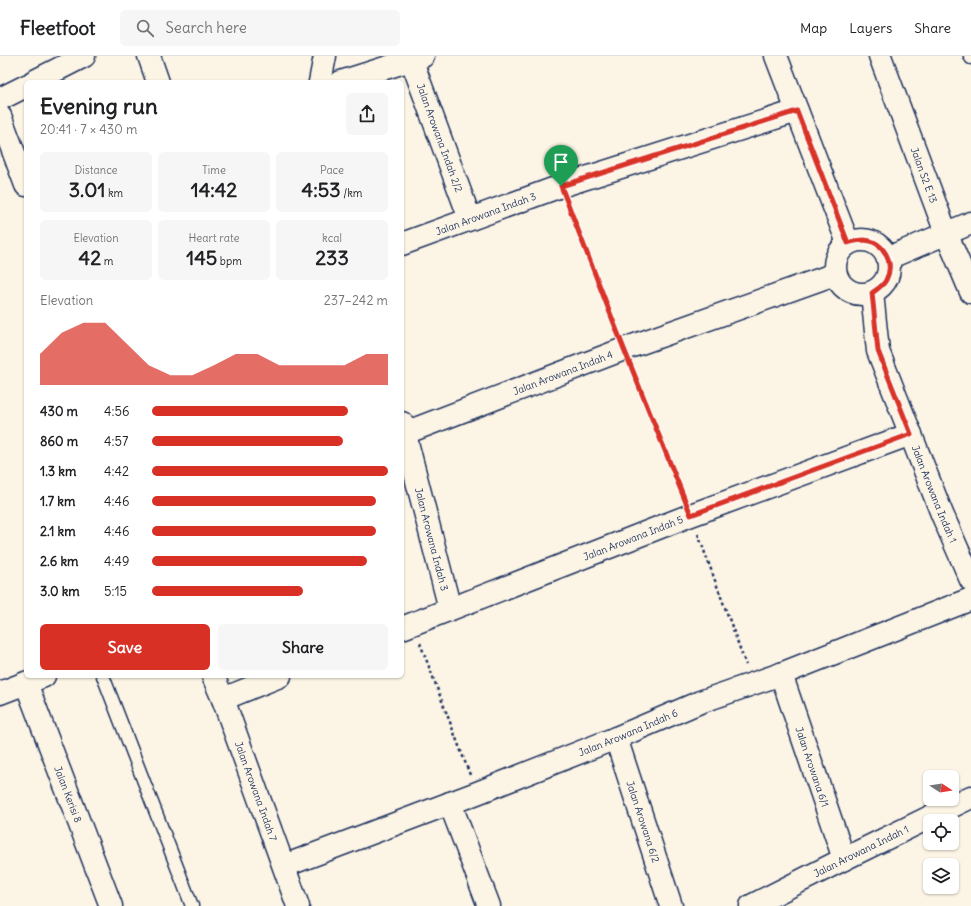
<!DOCTYPE html>
<html lang="en">
<head>
<meta charset="utf-8">
<style>
	:root { --surface:#fff; --page:#f6f6f6; --text:#202124; --muted:#757577; --line:#e0e0e0; --accent:#d93025 }
	body { margin:0; font-family:Delius,sans-serif; background:var(--page); color:var(--text); height:100vh; display:flex; flex-direction:column; font-size:15px; white-space:nowrap }
	* { box-sizing:border-box; margin:0 }
	p { font-size:13px; color:var(--muted) }
	.icon { flex:none; width:22px; height:22px; fill:none; stroke:currentColor; stroke-width:2; stroke-linecap:round; stroke-linejoin:round }
	.map { position:relative; flex:1; overflow:hidden }
	.drawer { position:absolute; left:24px; top:24px; width:380px; height:598px; display:flex; flex-direction:column; background:var(--surface); border-radius:6px; box-shadow:0 1px 3px #0004 }
	.drawer>* { flex:none }
	.needle { width:26px; rotate:102deg }
	.buttons { position:absolute; left:923px; top:714px; display:grid; gap:8px }
	.buttons a { display:grid; place-items:center; width:36px; height:36px; border-radius:6px; background:var(--surface); box-shadow:0 1px 3px #0004; font-size:20px }
	.pin { position:absolute; display:grid; place-items:center; width:34px; height:34px; color:#fff; margin:-41px -17px; border-radius:50% 50% 50% 0; rotate:-45deg; box-shadow:0 0 4px #0007 }
	.pin .icon { rotate:45deg }
	.round { display:grid; place-items:center; flex:none; width:42px; height:42px; border-radius:6px; background:var(--page) }
	.head { display:flex; align-items:center; justify-content:space-between; height:68px; padding:0 16px }
	h1 { font-size:22px; font-weight:800; line-height:30px }
	.stats { display:grid; grid-template-columns:repeat(3,1fr); gap:6px; height:68px; padding:4px 16px }
	.stats div { display:grid; align-content:center; border-radius:6px; background:var(--page); text-align:center }
	.stats b { font-size:20px; font-weight:800 }
	.stats small { font-size:11px; font-weight:400 }
	.stats p { font-size:11px }
	.chart { height:112px; padding:8px 16px }
	.chart p { display:flex; justify-content:space-between }
	.chart svg { width:100%; height:72px; margin-top:4px; fill:var(--accent); opacity:.7 }
	.action { display:flex; gap:8px; margin-top:auto; padding:8px 16px }
	.action a { flex:1; height:46px; border-radius:6px; background:var(--accent); color:#fff; font-size:16px; font-weight:800; line-height:46px; text-align:center }
	.action a+a { background:var(--page); color:var(--text) }
	ul { padding:0 16px; list-style:none; font-size:13px }
	li { display:grid; grid-template-columns:64px 48px 1fr; align-items:center; height:30px }
	li i { height:10px; border-radius:5px; background:var(--accent) }
	header { display:flex; align-items:center; gap:24px; box-sizing:border-box; height:56px; padding:0 20px; background:var(--surface); border-bottom:1px solid var(--line) }
	header strong { font-size:19px }
	nav { display:flex; gap:22px; margin-inline-start:auto; font-size:14px }
	.search { width:280px; height:36px; background:var(--page); display:flex; align-items:center; gap:10px; box-sizing:border-box; padding:0 14px; border-radius:6px; color:var(--muted); font-size:15px }
	.map>svg:first-child { display:block }
</style>
</head>
<body>
<header>
<strong>Fleetfoot</strong>
<div class="search"><svg class="icon" aria-label="search" viewBox="0 0 24 24"><circle cx="10" cy="10" r="6"/><path d="M15 15l6 6"/></svg>Search here</div>
<nav><a>Map</a><a>Layers</a><a>Share</a></nav>
</header>
<div class="map">
<svg width="971" height="850" viewBox="0 0 971 850">
	<rect width="100%" height="100%" fill="#fcf5e5"/>
	<filter id="ink" filterUnits="userSpaceOnUse"><feTurbulence type="fractalNoise" baseFrequency=".025" numOctaves="2"/><feDisplacementMap in="SourceGraphic" scale="8" xChannelSelector="R" yChannelSelector="G"/><feConvolveMatrix kernelMatrix="1 2 1 2 8 2 1 2 1" color-interpolation-filters="sRGB"/></filter>
	<g filter="url(#ink)">
		<g fill="none" stroke-linecap="round" stroke-linejoin="round">
			<g stroke="#1b2f5e" stroke-width="15">
				<g id="service">
					<path d="M970,0L971,2"/>
					<path d="M103,620L192,850"/>
				</g>
			</g>
			<g stroke="#1b2f5e" stroke-width="25">
				<g id="minor">
					<path d="M149,0L158,26"/>
					<path id="s1" d="M410,0L470,163"/>
					<path d="M776,0L848,187"/>
					<path id="s2" d="M880,0L946,177L971,236"/>
					<path d="M33,26L84,0"/>
					<path d="M320,26L325,0"/>
					<path d="M341,26L423,0"/>
					<path d="M0,43L26,30"/>
					<path d="M0,60L26,129"/>
					<circle cx="862" cy="211" r="27"/>
					<path id="s3" d="M402,188L561,130L797,55"/>
					<path d="M888,202L971,167"/>
					<path id="s4" d="M872,237L878,295L942,458L971,524"/>
					<path id="s5" d="M402,367L450,553"/>
					<path id="s6" d="M405,377L624,293L835,218"/>
					<path id="s7" d="M402,572L691,459L911,378"/>
					<path id="s8" d="M781,618L844,803"/>
					<path id="s9" d="M213,620L223,643L298,850"/>
					<path id="s10" d="M26,627L111,850"/>
					<path d="M0,637L44,620"/>
					<path d="M223,643L280,620"/>
					<path id="s11" d="M616,682L671,850"/>
					<path d="M450,747L489,850"/>
					<path id="s12" d="M284,810L477,737L616,682L700,646L781,618L971,543"/>
					<path id="s13" d="M751,850L844,803L971,741"/>
				</g>
			</g>
			<g stroke="#1b2f5e" stroke-width="2.5" stroke-dasharray="3 3" stroke-linecap="butt">
				<path d="M568,149L617,275"/>
				<path d="M631,311L683,440"/>
				<path d="M698,478L746,609"/>
				<path d="M420,587L470,719"/>
			</g>
			<use href="#service" stroke="#fcf5e5" stroke-width="12"/>
			<use href="#minor" stroke="#fcf5e5" stroke-width="22"/>
		</g>
	</g>
	<g fill="none" stroke-linecap="round" stroke-linejoin="round" filter="url(#ink)">
		<g stroke="#fff" stroke-width="8">
			<path id="route" d="M797,55L848,187C854,185 858,184 864,184C884,185 895,207 886,224C883,230 877,233 872,237L878,295L911,378L691,459L624,293L561,130Z"/>
		</g>
		<use href="#route" stroke="#d93025" stroke-width="5"/>
	</g>
	<g text-anchor="middle" dominant-baseline="central" stroke-width="4" stroke-linejoin="round" paint-order="stroke">
		<g font-size="10" fill="#1b2f5e" stroke="#fcf5e5">
			<text stroke="none"><textPath href="#s1" startOffset="87">Jalan Arowana Indah 2/2</textPath></text>
			<text stroke="none"><textPath href="#s2" startOffset="127">Jalan S2 E 13</textPath></text>
			<text stroke="none"><textPath href="#s3" startOffset="89">Jalan Arowana Indah 3</textPath></text>
			<text stroke="none"><textPath href="#s6" startOffset="169">Jalan Arowana Indah 4</textPath></text>
			<text stroke="none"><textPath href="#s4" startOffset="212">Jalan Arowana Indah 1</textPath></text>
			<text stroke="none"><textPath href="#s7" startOffset="248">Jalan Arowana Indah 5</textPath></text>
			<text stroke="none"><textPath href="#s5" startOffset="120">Jalan Arowana Indah 3</textPath></text>
			<text stroke="none"><textPath href="#s12" startOffset="369">Jalan Arowana Indah 6</textPath></text>
			<text stroke="none"><textPath href="#s8" startOffset="98">Jalan Arowana 6/1</textPath></text>
			<text stroke="none"><textPath href="#s9" startOffset="123">Jalan Arowana Indah 7</textPath></text>
			<text stroke="none"><textPath href="#s10" startOffset="119">Jalan Kerisi 8</textPath></text>
			<text stroke="none"><textPath href="#s11" startOffset="88">Jalan Arowana 6/2</textPath></text>
			<text stroke="none"><textPath href="#s13" startOffset="123">Jalan Arowana Indah 1</textPath></text>
		</g>
	</g>
</svg>
<div class="buttons">
<a><svg class="needle" viewBox="-14 -14 28 28"><path d="M0-13l5 13h-10z" fill="#e53935"/><path d="M0 13l5-13h-10z" fill="#757577"/></svg></a>
<a><svg class="icon" aria-label="locate" viewBox="0 0 24 24"><circle cx="12" cy="12" r="6"/><path d="M12 2v4M12 18v4M2 12h4M18 12h4"/></svg></a>
<a><svg class="icon" aria-label="layers" viewBox="0 0 24 24"><path d="M12 4l9 5-9 5-9-5zM3 14l9 5 9-5"/></svg></a>
</div>
<div class="pin" style="left:561px;top:130px;background:#1e9e55"><svg class="icon" aria-label="arrive" viewBox="0 0 24 24"><path d="M6 21V4h12l-3 4 3 4H6"/></svg></div>
<section class="drawer">
<div class="head"><div><h1>Evening run</h1><p>20:41 · 7 × 430 m</p></div><a class="round"><svg class="icon" aria-label="share" viewBox="0 0 24 24"><path d="M12 15V3M7 8l5-5 5 5M5 13v7h14v-7"/></svg></a></div>
<div class="stats">
<div><p>Distance</p><b>3.01<small> km</small></b></div>
<div><p>Time</p><b>14:42</b></div>
<div><p>Pace</p><b>4:53<small> /km</small></b></div>
</div>
<div class="stats">
<div><p>Elevation</p><b>42<small> m</small></b></div>
<div><p>Heart rate</p><b>145<small> bpm</small></b></div>
<div><p>kcal</p><b>233</b></div>
</div>
<div class="chart"><p><span>Elevation</span>237–242 m</p>
<svg viewBox="0 0 160 44" preserveAspectRatio="none"><path d="M0 44V25L10 12L20 6L30 6L40 19L50 32L60 38L70 38L80 32L90 25L100 25L110 32L120 32L130 32L140 32L150 25L160 25V44z"/></svg>
</div>
<ul>
<li><b>430 m</b>4:56<i style="width:83%"></i></li>
<li><b>860 m</b>4:57<i style="width:81%"></i></li>
<li><b>1.3 km</b>4:42<i style="width:100%"></i></li>
<li><b>1.7 km</b>4:46<i style="width:95%"></i></li>
<li><b>2.1 km</b>4:46<i style="width:95%"></i></li>
<li><b>2.6 km</b>4:49<i style="width:91%"></i></li>
<li><b>3.0 km</b>5:15<i style="width:64%"></i></li>
</ul>
<div class="action"><a>Save</a><a>Share</a></div>
</section>
</div>
</body>
</html>
